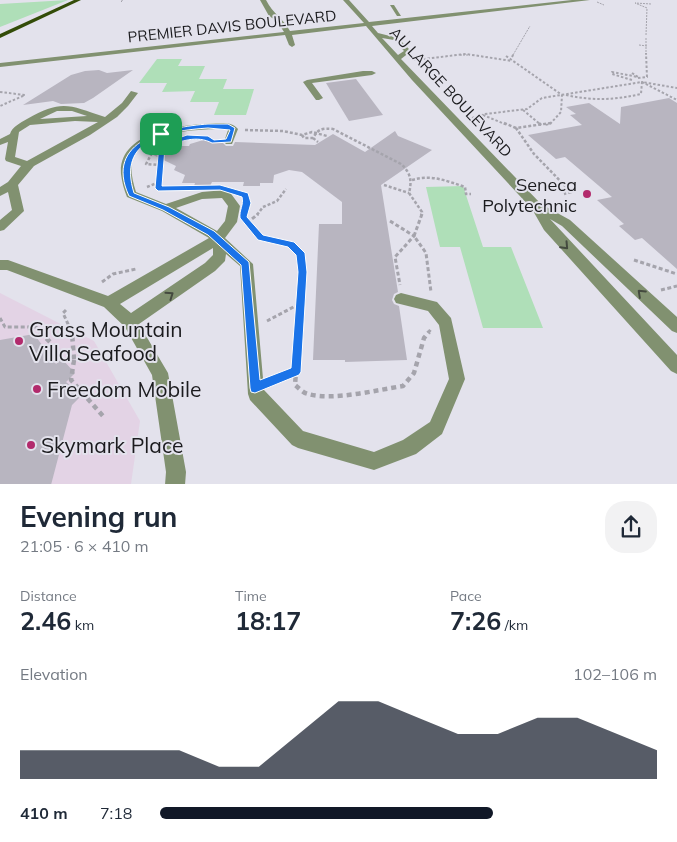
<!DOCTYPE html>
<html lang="en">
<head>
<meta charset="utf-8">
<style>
	:root { --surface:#fff; --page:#f2f2f3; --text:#1f2937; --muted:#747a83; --accent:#111827 }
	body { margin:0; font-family:Mulish,sans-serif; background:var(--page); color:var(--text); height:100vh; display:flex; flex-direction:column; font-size:19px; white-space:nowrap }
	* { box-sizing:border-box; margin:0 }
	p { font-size:16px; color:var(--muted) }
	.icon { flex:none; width:28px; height:28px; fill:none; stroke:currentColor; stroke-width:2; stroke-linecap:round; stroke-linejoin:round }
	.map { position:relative; height:484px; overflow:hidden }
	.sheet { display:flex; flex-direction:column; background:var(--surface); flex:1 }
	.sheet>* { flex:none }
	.pin { position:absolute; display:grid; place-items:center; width:42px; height:42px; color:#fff; margin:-21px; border-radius:10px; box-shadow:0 2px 8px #0006 }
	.round { display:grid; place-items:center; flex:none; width:52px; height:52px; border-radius:20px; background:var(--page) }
	.headline { display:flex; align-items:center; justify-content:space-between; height:85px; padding:0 20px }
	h1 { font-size:28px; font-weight:700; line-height:38px }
	.metrics { display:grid; grid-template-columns:repeat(3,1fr); gap:8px; height:85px; padding:5px 20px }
	.metrics div { display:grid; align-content:center }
	.metrics b { font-size:25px; font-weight:700 }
	.metrics small { font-size:14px; font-weight:400 }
	.metrics p { font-size:14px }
	.chart { height:140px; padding:10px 20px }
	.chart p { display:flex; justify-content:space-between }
	.chart svg { width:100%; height:90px; margin-top:5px; fill:var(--accent); opacity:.7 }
	ul { padding:0 20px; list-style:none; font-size:16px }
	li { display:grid; grid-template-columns:80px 60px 1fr; align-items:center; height:38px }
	li i { height:12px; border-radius:6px; background:var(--accent) }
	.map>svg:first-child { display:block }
</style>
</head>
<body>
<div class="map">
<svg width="677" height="485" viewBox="0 0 677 485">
	<rect width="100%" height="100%" fill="#e3e2ec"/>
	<path fill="#e3d3e5" d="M0,293L94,341L140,421L131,484H0Z"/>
	<g fill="#afdfb8">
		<path d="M68,0L0,27V4Z"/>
		<path d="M157,59H182L178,66H205L199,79H227L223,89H254L246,115H214L219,102H190L195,91L162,92L167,83H139Z"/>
		<path d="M463,186L483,247H511L543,328H483L460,247H440L426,187Z"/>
	</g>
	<g fill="#b8b5c0">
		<path d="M99,70L107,73L133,70L93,98L84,103L61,104L53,101L23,105L71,75L85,71Z"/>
		<path d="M356,79L383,115L349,121L326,83Z"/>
		<path d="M669,98L677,103V269L642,238L635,240L619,226L624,224L597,200L612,197L565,157L556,159L528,135L582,125L570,115L576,114L566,107L589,103L620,124L621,107Z"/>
		<path d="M395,131L398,136L432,150L381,185L398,292L394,294L392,300L394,304L399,306L407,360L345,362V360H313L319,224H342V202L302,172L289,170L274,175L273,183H260V186H243L244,182H212L210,186H194L195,183H182L185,175L174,170L176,166L147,152H176L179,146H189L190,144L210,138L208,142H222L226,146H233L235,142L315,145L333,134L365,152Z"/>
		<path d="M34,334L56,364L62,359L75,373L66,382L82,395L72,405L51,485H0V340Z"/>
	</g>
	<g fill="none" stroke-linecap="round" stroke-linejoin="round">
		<g stroke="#a5a4ac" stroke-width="1" stroke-dasharray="2 1" stroke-linecap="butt">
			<path d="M121,0H123L121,2"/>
			<path d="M597,2L604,5"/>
			<path d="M647,8L635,3L651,4"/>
			<path d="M314,11L322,18"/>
			<path d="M646,35L647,8"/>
			<path d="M646,38V55"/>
			<path d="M639,45L647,46"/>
			<path d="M460,55H470"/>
			<path d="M513,55L530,26"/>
		</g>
		<g stroke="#a5a4ac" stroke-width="2" stroke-dasharray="2.5 2" stroke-linecap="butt">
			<path d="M506,56L562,95L561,112L550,124L545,125"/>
			<path d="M512,57L514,53"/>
			<path d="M414,60L466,54L512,61"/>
			<path d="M632,73L638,77L612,72V74L632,80"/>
			<path d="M638,78L647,77L646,53"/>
			<path d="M0,92L25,95L0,106"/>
			<path d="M566,95C592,101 615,100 641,94L642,82L677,88"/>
			<path d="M523,110L541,125"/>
			<path d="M483,115L507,125"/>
			<path d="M472,118L485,114L527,109L542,98L642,82L677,100"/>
		</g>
		<g stroke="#a5a4ac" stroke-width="2.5" stroke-dasharray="3 2" stroke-linecap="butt">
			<path d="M504,123L516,128"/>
			<path d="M539,123L541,125"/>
			<path d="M551,123L516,128L534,154L571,192L564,194"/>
			<path d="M245,130L283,131L302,135L312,132L327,136"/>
			<path d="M302,135L304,138H313C318,129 322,128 333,129L401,164C411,173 412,181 409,193L422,212L421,215"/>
			<path d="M313,138L318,142"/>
			<path d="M152,153L146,164L159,165L161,146"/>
			<path d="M412,180C431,174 447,181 465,187L466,194H471"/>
			<path d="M157,183L158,188H182"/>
			<path d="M384,185L409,193"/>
			<path d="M147,187L157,183L159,165"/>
			<path d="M257,215L263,207L277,201L286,189"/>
		</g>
		<g stroke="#a5a4ac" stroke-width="3" stroke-dasharray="4 2.5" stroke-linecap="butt">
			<path d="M422,214L414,236L426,253L431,292"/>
			<path d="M390,221L414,236L395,257L400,285"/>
			<path d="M246,222L261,238L291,245L300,253L302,272L301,303L267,321"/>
			<path d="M247,223L258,214"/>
			<path d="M634,260L677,274"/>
			<path d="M102,282L113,274L136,269"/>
			<path d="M661,290L677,286"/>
			<path d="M66,310L63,313L72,333"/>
			<path d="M0,318L5,327H36L42,333"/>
			<path d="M299,333L301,303"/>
			<path d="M428,333L431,329"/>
		</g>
		<g stroke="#a5a4ac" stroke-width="4.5" stroke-dasharray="5 4" stroke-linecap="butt">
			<path d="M40,332L61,353L74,360L72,332"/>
			<path d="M299,332L295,385C299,388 303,393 308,394C333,401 377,390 403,386L414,373L424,338L429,332"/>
			<path d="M74,360L71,380L103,416"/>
			<path d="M271,381L296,371"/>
		</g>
		<g fill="#819170" fill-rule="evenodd">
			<path d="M260,0H266C273,14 283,18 290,31L364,23L343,0H349L369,22L572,0H590L372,26L378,33L398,38L410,50V52L401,59L541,204L570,220L677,317V333L672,331L562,226L550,219L677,355V374L671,371L544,230L532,209L412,80L366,26L292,35L295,45L292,47L289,45L285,35L0,67V63L284,32L277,21L269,16ZM382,38L394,40L404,51L398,55Z"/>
			<path d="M390,5H394L401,16H397Z"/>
			<path d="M363,71H372L376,73L372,75L312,83L323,98L319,100H316L303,82L307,80Z"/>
			<path d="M131,91L138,93L128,106L117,117L90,135L34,166L18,185L24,211L4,230L0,231V220L12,210L8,192L0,196V187L8,182L21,166L6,161L5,159L8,142L0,145V139L10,134C12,127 20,123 27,119C62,99 69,105 105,117L122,103ZM57,111H72L87,116L40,119ZM75,121L98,122L27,161L15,157L19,132L30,125Z"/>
			<path d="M216,123C224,123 232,122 238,129L232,144H226L224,142L228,130L226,129C201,129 141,130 132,161C130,171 133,182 136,192L166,204L202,192L225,190L229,191L240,206L237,222L225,238L253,264L264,390L303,431L374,452L403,440L430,422L449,379L439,325L428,311L396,303L394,299L396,295L401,293L437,302L451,318L465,379L442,434L416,454L374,470L298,448L292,445L250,400L248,394L240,266L226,254L225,261L215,271L139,324L168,373L186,472L185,485H165L166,472L152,375L125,327L104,307L7,270H0V260H8L108,296L209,238L162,211L127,197C124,190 122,182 121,174C118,130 185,125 216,123ZM222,198L228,206L225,221L217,231L176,208L202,199ZM213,248V255L205,263L131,313L120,304Z"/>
		</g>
		<path fill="#334c08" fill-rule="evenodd" d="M74,0H81L0,38V34Z"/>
	</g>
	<defs><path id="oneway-chevron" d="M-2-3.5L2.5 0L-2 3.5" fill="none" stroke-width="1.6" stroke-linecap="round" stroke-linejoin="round" transform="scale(1.25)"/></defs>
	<g stroke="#444a3f">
		<use href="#oneway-chevron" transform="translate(565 246) rotate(47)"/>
		<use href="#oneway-chevron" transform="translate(641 293) rotate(-137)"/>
		<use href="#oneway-chevron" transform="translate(170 295) rotate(-35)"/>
	</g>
	<path fill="#1a73e8" stroke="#fff" fill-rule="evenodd" d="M208,124H228L235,128L231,142L212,143C197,135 181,141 165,147L162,186L220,185L248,193L251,203L247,217L263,235L294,242L305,253L307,272L301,372L299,375L255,393L251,392L250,388L241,265L208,235L163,210L129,196C103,140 168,127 208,124ZM208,128L230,130L226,139L214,140L208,136L187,135L159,145L155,188L158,191L220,190L242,197C244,205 239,210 240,218L258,240L288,247L296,255L298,272L291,368L260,380L249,262L214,231L169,207L134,193C117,139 166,131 208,128Z"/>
	<g fill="#b22a6c" stroke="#e3e2ec" stroke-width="2">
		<circle cx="587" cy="194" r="5"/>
		<circle cx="19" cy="341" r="5"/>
		<circle cx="37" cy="389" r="5"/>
		<circle cx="31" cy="445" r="5"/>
	</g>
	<g text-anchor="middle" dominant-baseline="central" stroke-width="4" stroke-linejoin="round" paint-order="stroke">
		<g font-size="15" fill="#1b1b1e" stroke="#e3e2ec">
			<text transform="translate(232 26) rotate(-6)">PREMIER DAVIS BOULEVARD</text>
			<text transform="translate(451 92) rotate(47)">AU LARGE BOULEVARD</text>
		</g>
		<g font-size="18" fill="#1b1b1e" stroke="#e3e2ec" text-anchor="end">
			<text x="577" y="184">Seneca<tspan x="577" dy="21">Polytechnic</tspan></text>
		</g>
		<g font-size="21" fill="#1b1b1e" stroke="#e3e2ec" text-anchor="start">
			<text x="29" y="329">Grass Mountain<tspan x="29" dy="24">Villa Seafood</tspan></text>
			<text x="47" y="389">Freedom Mobile</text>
			<text x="41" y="445">Skymark Place</text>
		</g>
	</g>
</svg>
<div class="pin" style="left:161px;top:134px;background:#1e9e55"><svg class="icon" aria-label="arrive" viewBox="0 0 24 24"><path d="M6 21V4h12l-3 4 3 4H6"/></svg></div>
</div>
<section class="sheet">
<div class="headline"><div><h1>Evening run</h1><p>21:05 · 6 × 410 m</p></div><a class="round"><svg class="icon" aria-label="share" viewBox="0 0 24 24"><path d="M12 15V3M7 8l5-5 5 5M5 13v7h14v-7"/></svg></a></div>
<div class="metrics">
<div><p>Distance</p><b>2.46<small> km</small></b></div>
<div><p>Time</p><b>18:17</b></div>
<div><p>Pace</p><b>7:26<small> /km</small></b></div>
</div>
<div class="chart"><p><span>Elevation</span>102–106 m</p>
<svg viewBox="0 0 160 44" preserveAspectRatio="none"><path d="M0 44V30L10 30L20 30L30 30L40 30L50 38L60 38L70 22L80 6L90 6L100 14L110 22L120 22L130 14L140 14L150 22L160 30V44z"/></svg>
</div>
<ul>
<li><b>410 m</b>7:18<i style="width:67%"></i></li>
</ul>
</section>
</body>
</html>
